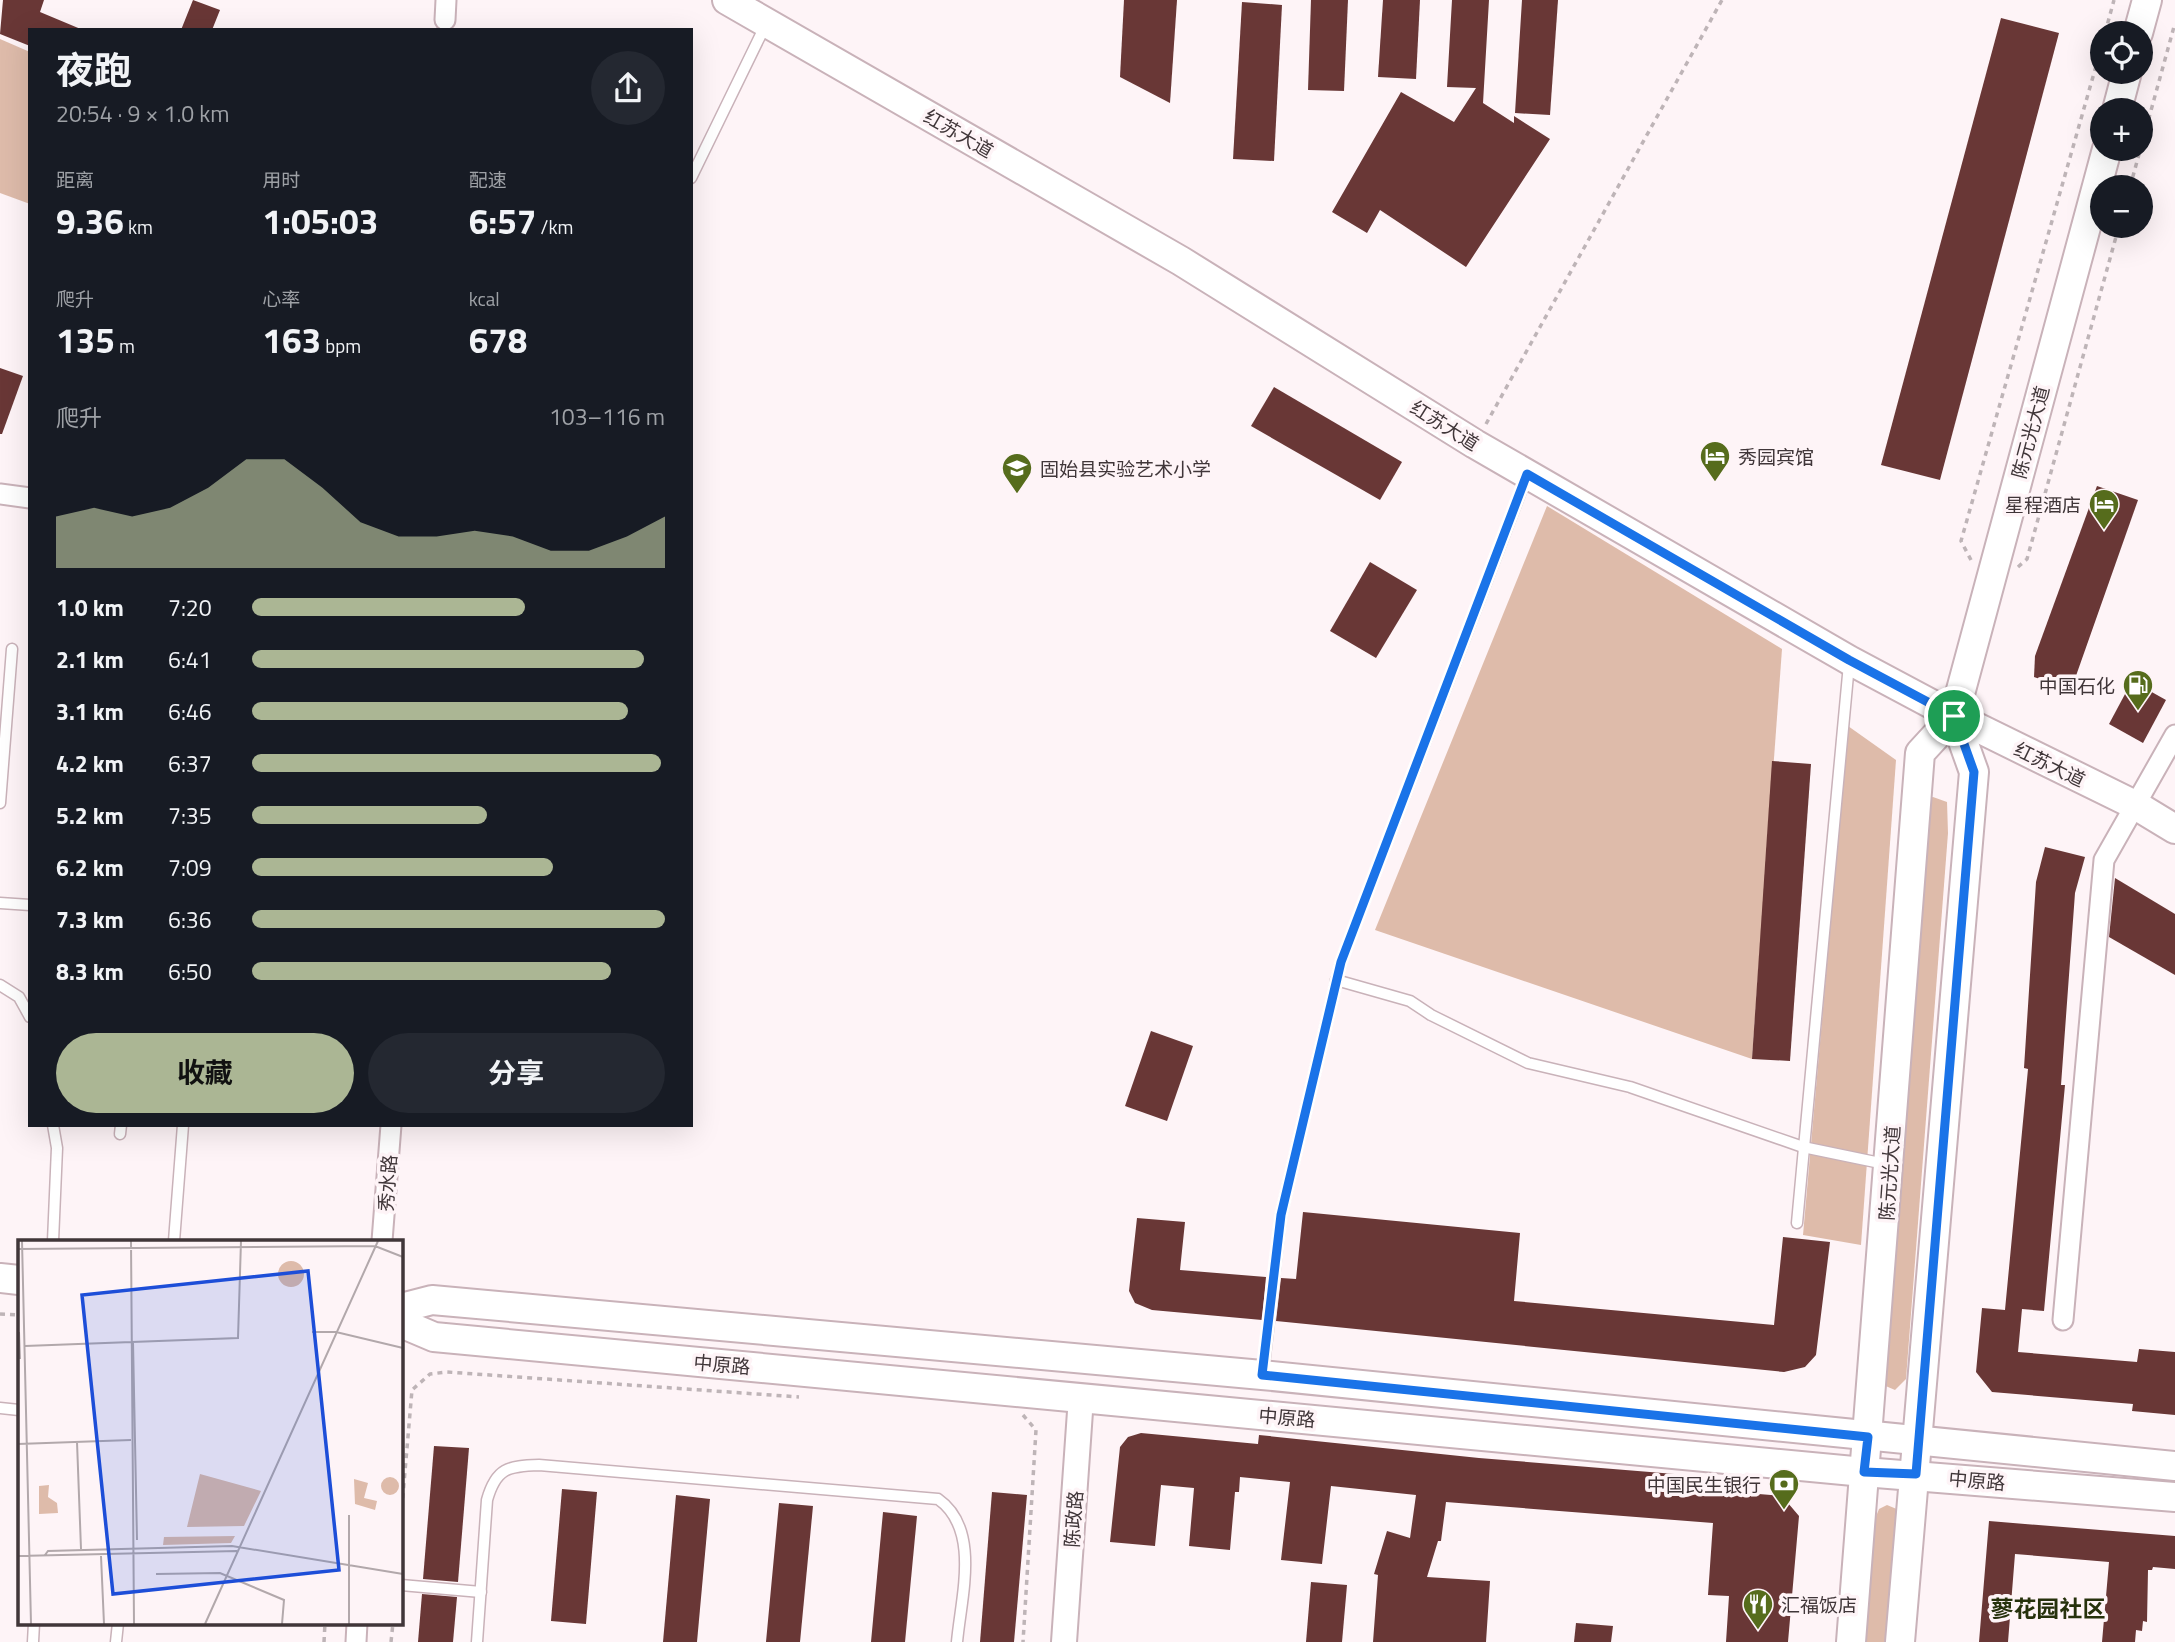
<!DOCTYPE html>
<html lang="zh">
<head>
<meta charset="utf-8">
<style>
	:root { --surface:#171b24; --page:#242831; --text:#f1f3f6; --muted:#9ea1a6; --accent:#abb694 }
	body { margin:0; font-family:"Titillium Web","Noto Sans SC",sans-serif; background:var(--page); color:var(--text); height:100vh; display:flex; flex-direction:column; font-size:26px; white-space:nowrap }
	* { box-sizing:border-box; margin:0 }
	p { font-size:23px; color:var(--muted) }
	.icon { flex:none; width:38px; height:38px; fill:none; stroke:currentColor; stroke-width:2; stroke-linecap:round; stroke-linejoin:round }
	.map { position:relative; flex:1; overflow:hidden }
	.panel { position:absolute; left:28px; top:28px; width:665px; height:1099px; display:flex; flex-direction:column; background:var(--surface); border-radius:0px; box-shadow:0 7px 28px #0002 }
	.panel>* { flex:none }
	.tools { position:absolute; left:2090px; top:21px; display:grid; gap:14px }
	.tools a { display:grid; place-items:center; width:63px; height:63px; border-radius:50%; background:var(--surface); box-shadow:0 7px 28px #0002; font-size:35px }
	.pin { position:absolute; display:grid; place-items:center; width:60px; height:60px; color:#fff; margin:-30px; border:4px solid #fff; border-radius:50%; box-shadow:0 2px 7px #0007 }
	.round { display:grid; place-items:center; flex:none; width:74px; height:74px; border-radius:37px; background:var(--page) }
	.overview { display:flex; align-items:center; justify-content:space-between; height:119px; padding:0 28px }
	h1 { font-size:38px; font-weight:700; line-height:52px }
	.metrics { display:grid; grid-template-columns:repeat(3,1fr); gap:10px; height:119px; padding:7px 28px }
	.metrics div { display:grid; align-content:center }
	.metrics b { font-size:35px; font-weight:700 }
	.metrics small { font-size:19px; font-weight:400 }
	.metrics p { font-size:19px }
	.chart { height:196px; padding:14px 28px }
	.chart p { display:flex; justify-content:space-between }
	.chart svg { width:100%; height:126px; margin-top:7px; fill:var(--accent); opacity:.7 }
	.cta { display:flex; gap:14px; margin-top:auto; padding:14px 28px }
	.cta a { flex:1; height:80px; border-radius:42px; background:var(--accent); color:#111; font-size:28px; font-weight:700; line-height:80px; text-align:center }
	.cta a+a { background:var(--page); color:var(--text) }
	ul { padding:0 28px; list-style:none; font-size:23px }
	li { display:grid; grid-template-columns:112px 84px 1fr; align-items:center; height:52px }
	li i { height:18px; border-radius:9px; background:var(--accent) }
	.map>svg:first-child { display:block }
</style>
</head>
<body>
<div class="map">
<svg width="2175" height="1642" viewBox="0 0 2175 1642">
	<rect width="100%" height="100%" fill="#fef4f7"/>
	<g fill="#debbaa">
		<path d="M0,39L30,52V204L0,193Z"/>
		<path d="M1547,506L1782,649L1752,1059L1375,930Z"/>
		<path d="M1848,726L1896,760L1861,1245L1803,1235Z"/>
		<path d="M1933,797L1947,802L1948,833L1906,1379L1895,1390L1881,1384L1925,799Z"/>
		<path d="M1887,1505L1899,1510L1892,1642H1864L1875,1519L1879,1509Z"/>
	</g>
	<g fill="#693736">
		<path d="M3,0H44L40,12L83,30H30V46L0,34Z"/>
		<path d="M193,0L220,10L212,30H181Z"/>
		<path d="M1124,0H1177L1170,103L1120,77Z"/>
		<path d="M1311,0H1348L1344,91L1308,90Z"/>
		<path d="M1383,0H1420L1416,79L1378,77Z"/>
		<path d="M1452,0H1489L1483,103L1514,123V116L1550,139L1466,267L1380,210L1367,233L1332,212L1401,92L1454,122L1476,88L1447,87Z"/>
		<path d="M1522,0H1558L1550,115L1515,113Z"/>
		<path d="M1242,2L1282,5L1274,161L1233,159Z"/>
		<path d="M2001,18L2059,33L1940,480L1881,465Z"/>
		<path d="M0,368L23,376L2,434H0Z"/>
		<path d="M1274,387L1402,462L1380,500L1251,426Z"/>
		<path d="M2097,486L2138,500L2071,690L2034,677L2035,656Z"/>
		<path d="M1370,562L1417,590L1376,658L1330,631Z"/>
		<path d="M2132,681L2166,700L2143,743L2109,724Z"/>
		<path d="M1772,761L1811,764L1790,1061L1752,1059Z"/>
		<path d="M2045,847L2085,857L2075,893L2061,1085H2065L2044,1311L2022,1309L2018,1352L2137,1362L2139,1349L2175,1352V1415L2132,1411L2133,1404L1992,1392L1976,1372L1982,1308L2005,1310L2028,1069L2024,1068L2036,882Z"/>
		<path d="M2115,878L2175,914V975L2109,937Z"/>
		<path d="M1151,1031L1193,1046L1167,1121L1125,1106Z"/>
		<path d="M1303,1212L1520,1233L1514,1301L1774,1325L1783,1237L1830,1242L1816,1355L1805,1367L1784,1372L1276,1321L1281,1278L1296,1279Z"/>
		<path d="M1137,1218L1185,1222L1180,1270L1266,1277L1262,1320L1152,1310L1135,1303L1129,1291Z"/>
		<path d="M1141,1433L1258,1444L1259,1435L1479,1458L1699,1476L1698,1489L1782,1496L1799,1516L1788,1642H1726L1729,1596L1708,1595L1713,1523L1446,1502L1441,1541H1438L1427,1577L1490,1581L1486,1642H1373L1378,1575L1374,1574L1387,1531L1410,1538L1416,1495L1331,1486L1322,1564L1281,1560L1290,1482L1240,1477L1239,1492H1235L1230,1550L1189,1546L1194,1488L1161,1485L1155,1546L1110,1542L1120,1447L1128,1437Z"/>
		<path d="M434,1446L469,1448L458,1582L423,1579Z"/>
		<path d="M562,1489L597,1492L586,1624L551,1621Z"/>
		<path d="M992,1492L1027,1495L1014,1642H980Z"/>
		<path d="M676,1495L710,1499L697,1642H663Z"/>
		<path d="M779,1503L813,1506L800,1642H766Z"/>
		<path d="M883,1512L917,1516L905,1642H871Z"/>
		<path d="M1989,1521L2175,1536V1569L2153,1567L2152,1570H2148L2147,1622L2143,1621L2142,1631L2136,1630L2135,1642H2102L2109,1562L2015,1554L2008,1642H1979Z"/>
		<path d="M1311,1582L1347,1585L1342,1642H1306Z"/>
		<path d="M422,1594L457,1597L453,1642H418Z"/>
		<path d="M1576,1623L1613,1626L1611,1642H1574Z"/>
	</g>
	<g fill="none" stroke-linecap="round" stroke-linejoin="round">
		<g stroke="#c9b2b9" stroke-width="13">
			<g id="service">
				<path d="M691,178L766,24"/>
				<path d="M0,803L12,649"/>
				<path d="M0,903L30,905"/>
				<path d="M1336,980L1410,1001L1431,1015L1528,1063L1630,1087L1803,1147L1885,1164"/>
				<path d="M0,985L19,997L30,1017"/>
				<path d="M53,1125L57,1148L53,1241"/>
				<path d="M120,1134L121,1125"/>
				<path d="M1797,1223L1849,664"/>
				<path d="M174,1241L183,1125"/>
				<path d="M1263,1373L1281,1215L1341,962L1526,478"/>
				<path d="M0,1408L19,1410"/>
				<path d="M401,1585L481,1592"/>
				<path d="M33,1642L34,1623"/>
				<path d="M116,1642L118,1623"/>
				<path d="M477,1642L487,1500C496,1468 508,1466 539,1465L938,1499C981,1529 961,1597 957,1642"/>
			</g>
		</g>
		<g stroke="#c9b2b9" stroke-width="23">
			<g id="minor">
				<path d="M445,20L446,0"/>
				<path d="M0,494L30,498"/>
				<path d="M382,1241L391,1125"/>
				<path d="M2063,1320L2104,860L2175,735"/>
				<path d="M356,1642L357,1623"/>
			</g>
		</g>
		<g stroke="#c9b2b9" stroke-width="28">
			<path id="tertiary" d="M1064,1642L1081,1397"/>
		</g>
		<g stroke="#c9b2b9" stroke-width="32">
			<g id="secondary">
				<path d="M727,0L1181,261L1475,444L1849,660L1954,716L2137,806L2175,829"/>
				<path d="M2138,33L2147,0"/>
				<path d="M2117,110L2127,72"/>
				<path d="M0,1278L19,1280"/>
				<path d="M401,1308L432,1300L1262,1375L2175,1466"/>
				<path d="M401,1323L434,1337L1864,1472L2175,1497"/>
				<path d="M1851,1642L1920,753L1954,716L2107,149"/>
				<path d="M1900,1642L1974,772L1954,716"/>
			</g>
		</g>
		<g stroke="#beb4b7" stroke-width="3.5" stroke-dasharray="5 5" stroke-linecap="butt">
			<path d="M2105,33L2114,0"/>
			<path d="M2130,187L2175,23"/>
			<path d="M1486,424L1722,0"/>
			<path d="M1971,560L1961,541L2102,45"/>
			<path d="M2018,567L2027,559L2119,226"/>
			<path d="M0,1314L19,1315"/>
			<path d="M1023,1415L1036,1430L1023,1642"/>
			<path d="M401,1518L412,1390L430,1374L447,1372L799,1397"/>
			<path d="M324,1642L325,1623"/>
			<path d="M391,1642L393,1623"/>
		</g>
		<use href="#service" stroke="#fff" stroke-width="10"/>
		<use href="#minor" stroke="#fff" stroke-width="19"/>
		<use href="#tertiary" stroke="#fff" stroke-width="24"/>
		<use href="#secondary" stroke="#fff" stroke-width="28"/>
	</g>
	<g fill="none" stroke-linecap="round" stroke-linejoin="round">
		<g stroke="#fff" stroke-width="14">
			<path id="route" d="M1527,474L1849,660L1954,716L1974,772L1916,1474L1864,1472L1868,1437L1262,1375L1281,1215L1341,962Z"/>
		</g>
		<use href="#route" stroke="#1a73e8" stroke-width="9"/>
	</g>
	<defs>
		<g id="hotel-pin" transform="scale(1.575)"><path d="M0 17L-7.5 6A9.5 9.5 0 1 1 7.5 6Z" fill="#566c1c" stroke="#fef4f7"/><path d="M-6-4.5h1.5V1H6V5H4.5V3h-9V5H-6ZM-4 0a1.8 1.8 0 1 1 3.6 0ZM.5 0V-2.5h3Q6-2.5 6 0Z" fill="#fff"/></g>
		<g id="school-pin" transform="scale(1.575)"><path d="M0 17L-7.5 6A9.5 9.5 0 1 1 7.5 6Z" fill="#566c1c" stroke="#fef4f7"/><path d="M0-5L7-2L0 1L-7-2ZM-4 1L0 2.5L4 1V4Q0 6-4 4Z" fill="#fff"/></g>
		<g id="fuel-pin" transform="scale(1.575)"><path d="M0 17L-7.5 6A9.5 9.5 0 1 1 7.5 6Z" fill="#566c1c" stroke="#fef4f7"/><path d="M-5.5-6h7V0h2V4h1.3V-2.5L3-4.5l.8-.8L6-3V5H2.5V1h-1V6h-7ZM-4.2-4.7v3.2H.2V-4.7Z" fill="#fff"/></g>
		<g id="bank-pin" transform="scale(1.575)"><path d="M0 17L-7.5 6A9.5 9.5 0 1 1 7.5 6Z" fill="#566c1c" stroke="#fef4f7"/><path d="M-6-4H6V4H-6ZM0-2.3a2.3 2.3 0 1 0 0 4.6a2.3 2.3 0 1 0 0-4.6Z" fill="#fff"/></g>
		<g id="restaurant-pin" transform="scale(1.575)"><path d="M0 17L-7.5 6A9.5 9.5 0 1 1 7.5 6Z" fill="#566c1c" stroke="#fef4f7"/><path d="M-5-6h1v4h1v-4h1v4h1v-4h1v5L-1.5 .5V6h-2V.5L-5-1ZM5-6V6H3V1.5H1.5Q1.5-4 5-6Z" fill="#fff"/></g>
	</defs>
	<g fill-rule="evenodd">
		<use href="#hotel-pin" x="1715" y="456"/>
		<use href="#school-pin" x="1017" y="468"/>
		<use href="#hotel-pin" x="2104" y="504"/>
		<use href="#fuel-pin" x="2138" y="685"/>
		<use href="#bank-pin" x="1784" y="1484"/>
		<use href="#restaurant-pin" x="1758" y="1604"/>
	</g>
	<g text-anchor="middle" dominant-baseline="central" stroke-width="7" stroke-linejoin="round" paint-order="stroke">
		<g font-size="19" fill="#403639" stroke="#fef4f7">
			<text transform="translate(959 133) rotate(30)">红苏大道</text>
			<text transform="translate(1445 425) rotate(32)">红苏大道</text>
			<text transform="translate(2030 432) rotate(-75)">陈元光大道</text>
			<text transform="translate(2050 764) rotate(26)">红苏大道</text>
			<text transform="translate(1889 1173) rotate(-86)">陈元光大道</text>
			<text transform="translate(387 1183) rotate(-86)">秀水路</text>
			<text transform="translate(722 1364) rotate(5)">中原路</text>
			<text transform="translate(1287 1417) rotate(5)">中原路</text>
			<text transform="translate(1977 1480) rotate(5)">中原路</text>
			<text transform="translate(1073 1519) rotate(-86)">陈政路</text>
		</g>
		<g font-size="19" fill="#403639" stroke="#fef4f7" text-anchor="start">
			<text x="1738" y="456">秀园宾馆</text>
			<text x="1040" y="468">固始县实验艺术小学</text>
			<text x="2081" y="504" text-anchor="end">星程酒店</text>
			<text x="2115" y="685" text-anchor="end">中国石化</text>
			<text x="1761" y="1484" text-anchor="end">中国民生银行</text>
			<text x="1781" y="1604">汇福饭店</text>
		</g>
		<g font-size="23" font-weight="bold" fill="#26310c" stroke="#fef4f7">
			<text x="2048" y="1608">蓼花园社区</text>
		</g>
	</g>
	<g transform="translate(18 1240)">
		<rect width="385" height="385" fill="#fef4f7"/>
		<path d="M260 34a13 13 0 1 1 26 0a13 13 0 1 1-26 0ZM182,234L243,251L226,286L169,287ZM363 246a9 9 0 1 1 18 0a9 9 0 1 1-18 0ZM336,239L350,243L346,258L359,261L357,270L337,264ZM31,245L30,257L39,263L40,273L21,274V246ZM217,296L213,303L145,305L146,297Z" fill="#debbaa"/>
		<path fill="none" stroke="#b2a8ab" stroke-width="2" d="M4,1L13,384M113,1L116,384M0,9L357,6L385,17M1,92L2,119M294,92H318L385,108M115,102L119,300M7,106L220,98L223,1M59,202L63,309M0,204L113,200M27,315L30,311L214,306L385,334M0,316L219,311M83,316L86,384M138,334L202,333L266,360L264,384M187,384L360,1M331,384V275"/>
		<path fill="#1d4ed8" fill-opacity="0.15" stroke="#1d4ed8" stroke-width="3.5" d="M290,31L321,330L95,354L64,55Z"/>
		<rect width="385" height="385" fill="none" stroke="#403639" stroke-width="3.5"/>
	</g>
</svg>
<div class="tools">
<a><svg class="icon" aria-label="locate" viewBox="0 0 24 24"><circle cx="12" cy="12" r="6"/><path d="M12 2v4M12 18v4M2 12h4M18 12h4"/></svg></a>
<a>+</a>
<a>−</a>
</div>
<div class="pin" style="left:1954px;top:716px;background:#1e9e55"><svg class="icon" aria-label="arrive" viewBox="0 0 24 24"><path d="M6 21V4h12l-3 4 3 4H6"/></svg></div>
<section class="panel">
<div class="overview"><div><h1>夜跑</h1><p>20:54 · 9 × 1.0 km</p></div><a class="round"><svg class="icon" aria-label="share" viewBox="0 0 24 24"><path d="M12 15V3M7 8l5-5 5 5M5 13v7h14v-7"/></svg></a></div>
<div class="metrics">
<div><p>距离</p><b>9.36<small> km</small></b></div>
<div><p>用时</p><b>1:05:03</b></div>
<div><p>配速</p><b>6:57<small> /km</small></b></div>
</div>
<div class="metrics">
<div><p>爬升</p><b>135<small> m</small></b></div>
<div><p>心率</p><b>163<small> bpm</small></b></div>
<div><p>kcal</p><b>678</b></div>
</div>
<div class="chart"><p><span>爬升</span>103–116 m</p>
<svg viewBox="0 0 160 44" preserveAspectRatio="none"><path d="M0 44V26L10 23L20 26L30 23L40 16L50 6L60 6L70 16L80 28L90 33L100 33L110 31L120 33L130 38L140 38L150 33L160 26V44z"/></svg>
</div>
<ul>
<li><b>1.0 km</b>7:20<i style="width:66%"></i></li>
<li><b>2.1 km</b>6:41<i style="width:95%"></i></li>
<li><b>3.1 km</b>6:46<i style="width:91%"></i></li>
<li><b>4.2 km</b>6:37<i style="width:99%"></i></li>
<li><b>5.2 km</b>7:35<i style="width:57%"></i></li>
<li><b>6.2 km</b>7:09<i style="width:73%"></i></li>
<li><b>7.3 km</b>6:36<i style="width:100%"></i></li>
<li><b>8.3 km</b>6:50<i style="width:87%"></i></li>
</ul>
<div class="cta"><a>收藏</a><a>分享</a></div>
</section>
</div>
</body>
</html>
